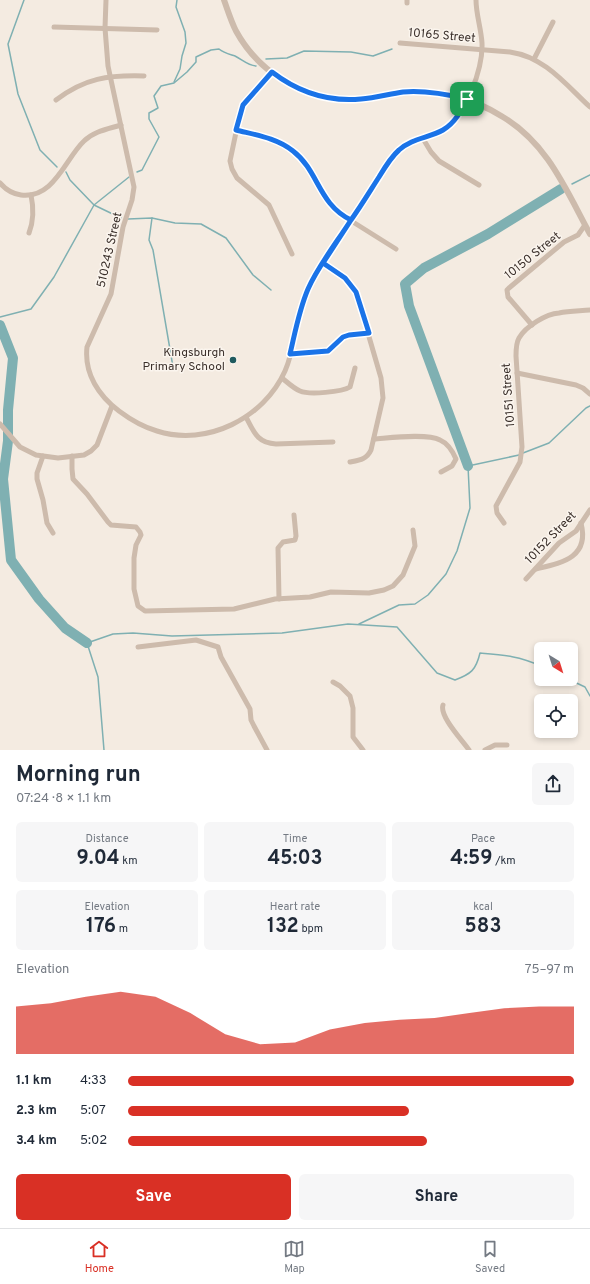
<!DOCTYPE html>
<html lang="en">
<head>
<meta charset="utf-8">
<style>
	:root { --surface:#fff; --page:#f6f6f7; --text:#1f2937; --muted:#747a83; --line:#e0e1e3; --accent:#d93025 }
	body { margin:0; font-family:Overpass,sans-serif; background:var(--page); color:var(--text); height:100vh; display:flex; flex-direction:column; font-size:15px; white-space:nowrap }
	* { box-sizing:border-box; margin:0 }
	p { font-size:13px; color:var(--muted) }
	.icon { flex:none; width:22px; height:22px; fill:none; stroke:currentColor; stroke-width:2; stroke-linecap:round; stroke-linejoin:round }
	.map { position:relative; height:750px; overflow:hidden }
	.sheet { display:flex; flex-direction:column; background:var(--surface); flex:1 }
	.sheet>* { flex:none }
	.needle { width:26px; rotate:142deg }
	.controls { position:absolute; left:534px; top:642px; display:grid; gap:8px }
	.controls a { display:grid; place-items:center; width:44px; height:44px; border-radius:6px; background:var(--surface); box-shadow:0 2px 6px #0003; font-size:20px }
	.pin { position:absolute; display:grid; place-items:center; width:34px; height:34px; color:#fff; margin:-17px; border-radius:8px; box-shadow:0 2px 6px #0006 }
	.round { display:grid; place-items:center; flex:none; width:42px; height:42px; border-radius:6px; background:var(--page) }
	.overview { display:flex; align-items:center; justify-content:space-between; height:68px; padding:0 16px }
	h1 { font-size:22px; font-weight:700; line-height:30px }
	.stats { display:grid; grid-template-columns:repeat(3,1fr); gap:6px; height:68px; padding:4px 16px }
	.stats div { display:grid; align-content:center; border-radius:6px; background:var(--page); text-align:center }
	.stats b { font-size:20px; font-weight:700 }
	.stats small { font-size:11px; font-weight:400 }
	.stats p { font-size:11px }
	.chart { height:112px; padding:8px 16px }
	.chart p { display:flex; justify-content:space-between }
	.chart svg { width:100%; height:72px; margin-top:4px; fill:var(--accent); opacity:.7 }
	.primary-button { display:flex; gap:8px; margin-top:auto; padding:8px 16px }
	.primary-button a { flex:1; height:46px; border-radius:6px; background:var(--accent); color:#fff; font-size:16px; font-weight:700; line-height:46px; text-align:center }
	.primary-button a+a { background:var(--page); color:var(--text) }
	ul { padding:0 16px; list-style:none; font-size:13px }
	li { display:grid; grid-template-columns:64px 48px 1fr; align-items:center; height:30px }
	li i { height:10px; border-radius:5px; background:var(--accent) }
	.dock { display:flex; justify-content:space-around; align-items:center; height:56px; border-top:1px solid var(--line); background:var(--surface); font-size:11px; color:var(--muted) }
	.dock a { display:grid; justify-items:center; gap:2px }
	.dock .selected { color:var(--accent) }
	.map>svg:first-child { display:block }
</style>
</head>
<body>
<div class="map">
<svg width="590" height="750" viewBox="0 0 590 750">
	<rect width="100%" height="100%" fill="#f4ebe1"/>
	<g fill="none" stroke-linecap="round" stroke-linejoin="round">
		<g stroke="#7fb0b2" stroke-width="1.5">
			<path d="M24,0L8,44L18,94L40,150L57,167"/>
			<path d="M266,59L287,58L304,51L351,52L373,56L392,49"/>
			<path d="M174,82L180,69L182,56L186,43L185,32L176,7L177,0"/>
			<path d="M66,172L70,180L94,205L121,218"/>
			<path d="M137,172L142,170L159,137L149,119V113L158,108L154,96L161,86L174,83L187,72L196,62V57L211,50L219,49C224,53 229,54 235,56C243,60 247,65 256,66"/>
			<path d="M572,184L590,175"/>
			<path d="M152,218L149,240L153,250L173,367"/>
			<path d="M128,219L152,218L175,223L201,224L226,238L253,275L271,290"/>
			<path d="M0,317L31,309L54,277L94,205L129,177"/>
			<path d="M523,453L549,443L586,408L590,406"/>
			<path d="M359,624L399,605L415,604L428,595L446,574L457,551L470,508L468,466L519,455"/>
			<path d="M568,679L585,687L590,696"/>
			<path d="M104,750L98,677L87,643L113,634L133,633L172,636L282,633L348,624L397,627L437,673L455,680C471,674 476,670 480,653C504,655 519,656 541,666"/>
		</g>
		<g stroke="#7fb0b2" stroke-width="10">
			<path d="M0,325L13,358L8,410V441L3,479L11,560L39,599L65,628L87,643"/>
			<path d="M468,466L409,306L405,284L424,268L488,234L561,189"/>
		</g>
		<g stroke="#cdbbac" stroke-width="5">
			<path d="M106,0L105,28L108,66L134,187L132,200L123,227L111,294L87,347C84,374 99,396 119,411C131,420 143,427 157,431C207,447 264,418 285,371C297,344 295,313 309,287C317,270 329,254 339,238C355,214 371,189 387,165C397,152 407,142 422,137C429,135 437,133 443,130C466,117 483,68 482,43C481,28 476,14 476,0"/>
			<path d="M407,3V0"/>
			<path d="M54,27L157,30"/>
			<path d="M400,43L510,52C545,57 566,85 590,107"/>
			<path d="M534,59L553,22"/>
			<path d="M272,72L243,105L239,118L230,161L232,169L237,178L269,205L292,254"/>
			<path d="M56,100C85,78 108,75 144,76"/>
			<path d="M236,131L273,140L294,151L309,169L325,198L335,209L345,217L396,249"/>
			<path d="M422,137L431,152L439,161L479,185"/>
			<path d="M0,183C6,190 13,194 21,195C54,199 65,159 84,141C94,131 108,129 121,125"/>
			<path d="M29,233C34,220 34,209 31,195"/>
			<path d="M323,263L345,278L356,292L381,378L383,398L371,450C367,459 360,460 350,462"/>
			<path d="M532,325L508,297L507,290L509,288L564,242L578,235L585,225"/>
			<path d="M290,354L328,351L343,337L349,335L369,333"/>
			<path d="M517,373L576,385L583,388L590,394"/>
			<path d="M282,378C287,382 293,388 300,391C309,395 342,392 350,387L355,368"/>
			<path d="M246,417C254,432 257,443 276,444L333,442"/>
			<path d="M0,424L20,447L36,455L58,458L84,455L91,451L97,445L112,406"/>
			<path d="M374,439C389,438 427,433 440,440C447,443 453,452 456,459L452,466L441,472"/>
			<path d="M43,456L37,473V479L43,500L47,523L53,533"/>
			<path d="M72,456V469L73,479L87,494L108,522L111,525L136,527L140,532L141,535L136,545L134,558V589L138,606L145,611L234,609L275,599L310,597L331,592L369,593L384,590L393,586L403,575L415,546L413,530"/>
			<path d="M504,523L497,513L496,506L520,462L522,447L516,356C516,350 516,343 519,338C526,326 546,314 559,313C569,311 580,311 590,310"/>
			<path d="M536,569C561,563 590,558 581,523"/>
			<path d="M526,579L559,543L576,531L590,510"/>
			<path d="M279,599L278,548L283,542L295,540L296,536L294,515"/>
			<path d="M138,647L196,640L218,647L221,657L250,709L251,720L254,726L267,750"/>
			<path d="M333,682L340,686L350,696L353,708V737L363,750"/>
			<path d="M443,705C439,716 463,741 469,750"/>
			<path d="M485,750L495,745H507"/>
		</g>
		<path stroke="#cdbbac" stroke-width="6" d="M224,0C228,11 231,21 236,31C258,71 301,99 347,99C366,100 383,95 401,93C437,88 473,98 503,117C548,144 566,190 590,234"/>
	</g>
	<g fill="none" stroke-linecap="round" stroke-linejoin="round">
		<g stroke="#fff" stroke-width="8">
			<path id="route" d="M467,99C461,111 455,123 443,130C429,138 412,138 399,150C391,157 385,167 379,177C370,191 361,206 351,220C337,242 318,266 308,289C299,310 295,333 290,354L328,351L343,337L349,335L369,333L356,292L345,278L323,263L351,220C318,204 319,171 293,151C277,138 256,135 236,130L243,105L272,72C298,92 329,102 361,99C375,98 389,94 403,92C425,90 446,94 467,99"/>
		</g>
		<use href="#route" stroke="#1a73e8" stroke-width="5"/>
	</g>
	<circle fill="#1f5a5e" stroke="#fbf5ee" stroke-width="1.5" cx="233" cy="360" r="4"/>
	<g text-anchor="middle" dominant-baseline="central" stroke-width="3" stroke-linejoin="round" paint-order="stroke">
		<g font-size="12" fill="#3b302b" stroke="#fbf5ee">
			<text transform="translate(442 36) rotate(5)">10165 Street</text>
			<text transform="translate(110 250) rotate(-77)">510243 Street</text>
			<text transform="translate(533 256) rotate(-39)">10150 Street</text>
			<text transform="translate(509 395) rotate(-94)">10151 Street</text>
			<text transform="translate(551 538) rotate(-46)">10152 Street</text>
		</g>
		<g font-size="12" fill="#3b302b" stroke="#fbf5ee" text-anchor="end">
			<text x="225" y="353">Kingsburgh<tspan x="225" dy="14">Primary School</tspan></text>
		</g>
	</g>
</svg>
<div class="controls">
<a><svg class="needle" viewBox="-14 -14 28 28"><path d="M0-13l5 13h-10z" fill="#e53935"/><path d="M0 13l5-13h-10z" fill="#747a83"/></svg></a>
<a><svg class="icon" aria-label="locate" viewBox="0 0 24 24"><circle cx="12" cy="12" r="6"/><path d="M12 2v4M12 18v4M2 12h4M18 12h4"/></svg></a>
</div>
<div class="pin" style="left:467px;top:99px;background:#1e9e55"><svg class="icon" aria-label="arrive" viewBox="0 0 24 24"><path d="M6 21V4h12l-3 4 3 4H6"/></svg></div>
</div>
<section class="sheet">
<div class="overview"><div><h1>Morning run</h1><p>07:24 · 8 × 1.1 km</p></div><a class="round"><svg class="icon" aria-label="share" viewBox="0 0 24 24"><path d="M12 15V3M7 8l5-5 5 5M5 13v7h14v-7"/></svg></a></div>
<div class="stats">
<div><p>Distance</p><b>9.04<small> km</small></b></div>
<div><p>Time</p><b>45:03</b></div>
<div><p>Pace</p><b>4:59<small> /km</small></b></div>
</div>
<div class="stats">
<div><p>Elevation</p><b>176<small> m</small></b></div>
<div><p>Heart rate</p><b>132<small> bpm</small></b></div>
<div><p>kcal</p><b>583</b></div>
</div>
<div class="chart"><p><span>Elevation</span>75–97 m</p>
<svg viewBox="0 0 160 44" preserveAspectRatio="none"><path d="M0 44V15L10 13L20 9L30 6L40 9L50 19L60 32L70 38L80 37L90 29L100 25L110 23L120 22L130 19L140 16L150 15L160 15V44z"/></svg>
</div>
<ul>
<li><b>1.1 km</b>4:33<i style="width:100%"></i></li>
<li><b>2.3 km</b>5:07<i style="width:63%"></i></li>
<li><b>3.4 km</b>5:02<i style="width:67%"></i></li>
</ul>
<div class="primary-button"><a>Save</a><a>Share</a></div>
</section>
<nav class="dock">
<a class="selected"><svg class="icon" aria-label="home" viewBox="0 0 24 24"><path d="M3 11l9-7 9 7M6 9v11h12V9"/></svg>Home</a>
<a><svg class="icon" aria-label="map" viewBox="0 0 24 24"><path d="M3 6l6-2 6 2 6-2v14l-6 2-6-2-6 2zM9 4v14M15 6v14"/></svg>Map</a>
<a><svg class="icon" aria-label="saved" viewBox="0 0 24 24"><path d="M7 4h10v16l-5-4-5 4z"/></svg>Saved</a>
</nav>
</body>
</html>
